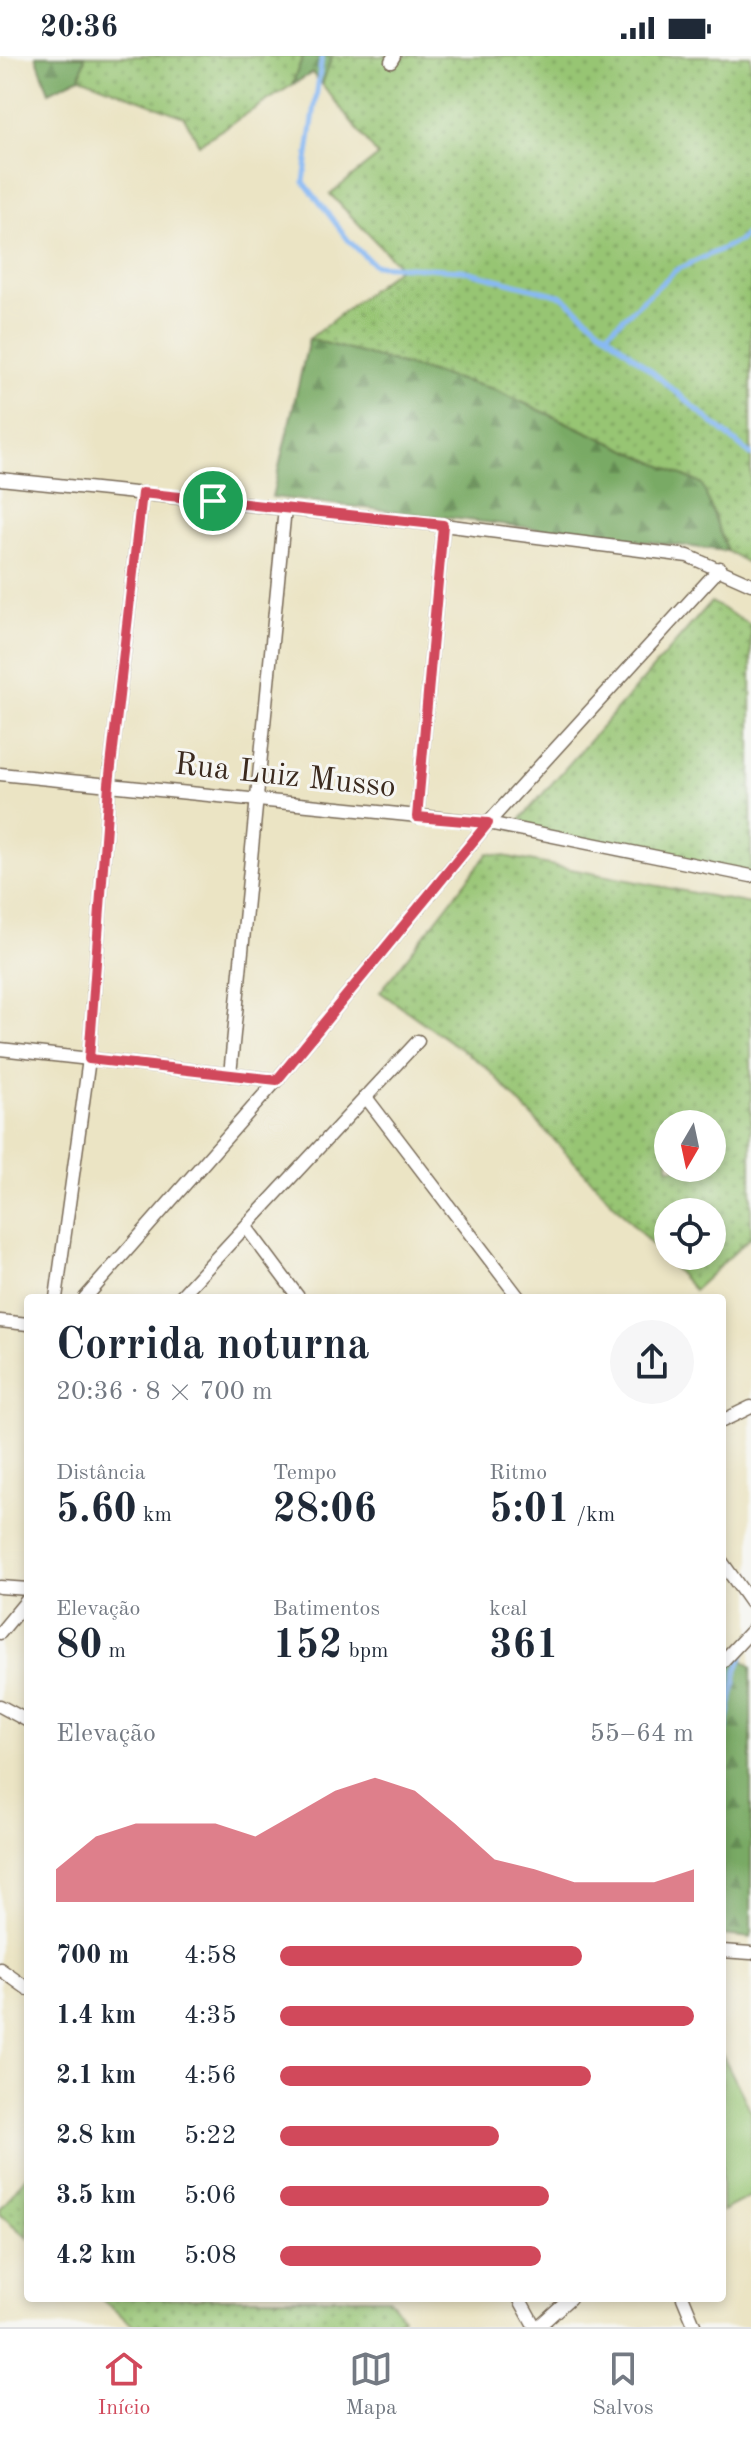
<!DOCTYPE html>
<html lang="pt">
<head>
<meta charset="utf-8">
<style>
	:root { --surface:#fff; --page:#f6f6f7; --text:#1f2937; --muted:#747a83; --line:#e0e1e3; --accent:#d1495b }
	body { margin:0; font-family:"Old Standard TT",serif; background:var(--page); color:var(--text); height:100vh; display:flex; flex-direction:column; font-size:30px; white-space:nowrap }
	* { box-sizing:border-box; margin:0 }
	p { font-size:26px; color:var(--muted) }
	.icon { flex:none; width:44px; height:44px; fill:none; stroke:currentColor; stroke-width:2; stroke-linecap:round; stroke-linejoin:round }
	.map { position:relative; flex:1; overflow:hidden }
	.side { position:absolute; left:24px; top:1238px; width:702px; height:1008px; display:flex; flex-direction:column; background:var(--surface); border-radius:8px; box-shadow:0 4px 12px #0003 }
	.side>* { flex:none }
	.needle { width:52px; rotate:189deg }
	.controls { position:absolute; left:654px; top:1054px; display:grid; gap:16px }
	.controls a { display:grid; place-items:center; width:72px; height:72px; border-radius:50%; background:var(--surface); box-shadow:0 4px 12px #0003; font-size:40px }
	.pin { position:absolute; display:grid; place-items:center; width:68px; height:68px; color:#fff; margin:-34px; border:4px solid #fff; border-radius:50%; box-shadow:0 2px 8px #0007 }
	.round { display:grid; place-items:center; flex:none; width:84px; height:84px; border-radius:42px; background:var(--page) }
	.headline { display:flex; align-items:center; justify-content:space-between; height:136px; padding:0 32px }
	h1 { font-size:44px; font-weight:800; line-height:60px }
	.stats { display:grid; grid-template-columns:repeat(3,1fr); gap:12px; height:136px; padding:8px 32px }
	.stats div { display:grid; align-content:center }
	.stats b { font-size:40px; font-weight:800 }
	.stats small { font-size:22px; font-weight:400 }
	.stats p { font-size:22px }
	.chart { height:224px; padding:16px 32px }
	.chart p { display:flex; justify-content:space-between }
	.chart svg { width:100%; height:144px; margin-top:8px; fill:var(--accent); opacity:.7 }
	ul { padding:0 32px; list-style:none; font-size:26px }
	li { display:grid; grid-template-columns:128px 96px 1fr; align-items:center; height:60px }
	li i { height:20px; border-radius:10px; background:var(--accent) }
	.status { display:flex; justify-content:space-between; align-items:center; height:56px; padding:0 40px; background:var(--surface); direction:ltr }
	.status svg { height:22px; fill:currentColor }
	.tab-bar { display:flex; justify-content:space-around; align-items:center; height:112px; border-top:2px solid var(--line); background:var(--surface); font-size:22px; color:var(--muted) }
	.tab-bar a { display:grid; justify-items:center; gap:4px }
	.tab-bar .active { color:var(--accent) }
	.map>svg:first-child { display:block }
</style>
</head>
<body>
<div class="status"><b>20:36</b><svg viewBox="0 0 49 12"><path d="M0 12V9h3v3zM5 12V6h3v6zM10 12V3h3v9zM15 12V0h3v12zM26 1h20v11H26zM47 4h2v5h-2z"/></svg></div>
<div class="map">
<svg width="751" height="2271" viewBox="0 0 751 2271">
	<defs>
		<pattern id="grass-dots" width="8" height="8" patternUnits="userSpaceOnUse" patternTransform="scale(2)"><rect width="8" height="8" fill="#97c573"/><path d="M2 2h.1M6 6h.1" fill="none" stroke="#7ca05e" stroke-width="1.8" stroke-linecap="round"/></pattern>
		<pattern id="forest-firs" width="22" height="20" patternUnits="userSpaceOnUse" patternTransform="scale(2)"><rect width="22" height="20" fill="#79aa65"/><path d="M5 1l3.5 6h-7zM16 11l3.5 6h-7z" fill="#648b53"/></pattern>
	</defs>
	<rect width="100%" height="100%" fill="#f6f6f2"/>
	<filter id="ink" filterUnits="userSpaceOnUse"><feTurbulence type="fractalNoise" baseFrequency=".0125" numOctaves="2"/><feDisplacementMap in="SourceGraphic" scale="16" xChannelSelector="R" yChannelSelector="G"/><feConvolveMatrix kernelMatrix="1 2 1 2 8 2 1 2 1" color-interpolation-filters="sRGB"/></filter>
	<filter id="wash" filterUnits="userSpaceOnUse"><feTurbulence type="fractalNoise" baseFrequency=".006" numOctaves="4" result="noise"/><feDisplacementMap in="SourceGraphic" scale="32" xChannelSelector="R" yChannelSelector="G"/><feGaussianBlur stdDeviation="1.8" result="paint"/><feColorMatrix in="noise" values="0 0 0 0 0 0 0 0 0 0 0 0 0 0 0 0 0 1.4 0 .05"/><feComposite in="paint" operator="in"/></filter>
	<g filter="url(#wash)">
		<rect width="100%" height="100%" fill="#ebe4c4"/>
		<g fill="url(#grass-dots)" stroke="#697848" stroke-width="2" fill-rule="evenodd">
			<path d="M85,0H303L292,29L199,88L184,61L80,21Z"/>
			<path d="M332,0H751V509L727,495L701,428L493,333L309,283L400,211L330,138L378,100L322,28Z"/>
			<path d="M711,546L751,569V818L512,773Z"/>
			<path d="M488,797L751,848V1181L694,1234L486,1011L380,936ZM668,1068H712V1112H668ZM668,1156H712V1200H668Z"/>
			<path d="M28,2117V2182L0,2158V2153Z"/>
			<path d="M100,2242H388L403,2261L390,2271H135Z"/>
		</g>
		<g fill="url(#forest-firs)" stroke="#5a6a42" stroke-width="2">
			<path d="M36,0H85L80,21L49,36Z"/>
			<path d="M303,0H332L322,28L312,17L292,29Z"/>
			<path d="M309,283L493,333L702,428L727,495L272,441Z"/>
			<path d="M722,1585L751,1611V1882L722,1879Z"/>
		</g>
		<path fill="#97c573" stroke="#697848" stroke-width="2" d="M722,1998L751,2055V2140L722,2155Z"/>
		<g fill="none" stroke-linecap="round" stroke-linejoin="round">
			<g stroke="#88b9f4" stroke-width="5">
				<path d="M322,0L304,126L349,185L374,209L462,214L562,240L751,399"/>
				<path d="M608,276L676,214L739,185L751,172"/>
				<path d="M722,1697L737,1613L750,1582"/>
			</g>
		</g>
	</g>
	<g filter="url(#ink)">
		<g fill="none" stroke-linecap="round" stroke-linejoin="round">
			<g stroke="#796b58" stroke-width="15">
				<g id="minor">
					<path d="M391,5L394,0"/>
					<path d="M0,423L443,469L688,500L751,528"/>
					<path d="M0,718L488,767L751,820"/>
					<path d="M417,761L443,469"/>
					<path d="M0,993L277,1024"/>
					<path d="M230,1019L285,452"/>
					<path d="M365,1040L519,1242"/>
					<path d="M246,1171L299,1242"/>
					<path d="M56,1242L89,1003L109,728L142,437"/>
					<path d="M85,1242L277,1024L488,767L720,512"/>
					<path d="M179,1242L418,985"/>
					<path d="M0,1265L28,1268"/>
					<path d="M722,1365L751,1351"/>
					<path d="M722,1506L751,1547"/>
					<path d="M0,1531L28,1533"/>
					<path d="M0,1577L28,1543"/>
					<path d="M722,1606L751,1575"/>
					<path d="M0,1650L28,1665"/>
					<path d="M722,1895L751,1897"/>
					<path d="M0,1913L28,1933"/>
					<path d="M519,2242L535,2271"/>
					<path d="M683,2242L695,2271"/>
					<path d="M538,2271L570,2242"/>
				</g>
			</g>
			<use href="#minor" stroke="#fff" stroke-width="12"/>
		</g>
	</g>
	<g fill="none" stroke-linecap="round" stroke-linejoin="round" filter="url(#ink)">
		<g stroke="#fff" stroke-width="16">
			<path id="route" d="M142,437L443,469L417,761L488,767L277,1024L89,1003L109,728Z"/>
		</g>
		<use href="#route" stroke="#d1495b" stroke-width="10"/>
	</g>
	<g text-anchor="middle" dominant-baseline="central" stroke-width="6" stroke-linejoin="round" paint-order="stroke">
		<g font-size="32" fill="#3b2a1e" stroke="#f6f6f2">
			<text transform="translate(285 721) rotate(6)">Rua Luiz Musso</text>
		</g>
	</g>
</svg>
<div class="controls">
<a><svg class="needle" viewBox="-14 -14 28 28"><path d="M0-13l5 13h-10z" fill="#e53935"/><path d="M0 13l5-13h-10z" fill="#747a83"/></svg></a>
<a><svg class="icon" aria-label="locate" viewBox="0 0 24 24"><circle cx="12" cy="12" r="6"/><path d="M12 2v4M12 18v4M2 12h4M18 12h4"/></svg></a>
</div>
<div class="pin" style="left:213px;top:445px;background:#1e9e55"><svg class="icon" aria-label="arrive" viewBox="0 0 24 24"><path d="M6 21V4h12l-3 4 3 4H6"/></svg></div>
<section class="side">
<div class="headline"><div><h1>Corrida noturna</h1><p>20:36 · 8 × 700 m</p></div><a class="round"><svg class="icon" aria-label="share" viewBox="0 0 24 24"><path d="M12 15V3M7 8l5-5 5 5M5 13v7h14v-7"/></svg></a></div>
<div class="stats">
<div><p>Distância</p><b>5.60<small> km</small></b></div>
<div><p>Tempo</p><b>28:06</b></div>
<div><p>Ritmo</p><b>5:01<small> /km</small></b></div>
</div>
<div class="stats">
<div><p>Elevação</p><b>80<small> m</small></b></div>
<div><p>Batimentos</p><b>152<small> bpm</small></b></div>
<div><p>kcal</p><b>361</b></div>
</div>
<div class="chart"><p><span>Elevação</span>55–64 m</p>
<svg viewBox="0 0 160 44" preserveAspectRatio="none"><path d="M0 44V34L10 24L20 20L30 20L40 20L50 24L60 17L70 10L80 6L90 10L100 20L110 31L120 34L130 38L140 38L150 38L160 34V44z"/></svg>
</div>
<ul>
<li><b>700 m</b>4:58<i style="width:73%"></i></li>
<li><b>1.4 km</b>4:35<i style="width:100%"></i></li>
<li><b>2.1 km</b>4:56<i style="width:75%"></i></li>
<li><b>2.8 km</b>5:22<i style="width:53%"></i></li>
<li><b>3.5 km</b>5:06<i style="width:65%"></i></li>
<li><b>4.2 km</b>5:08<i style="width:63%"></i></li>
</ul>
</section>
</div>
<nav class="tab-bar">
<a class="active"><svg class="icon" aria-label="home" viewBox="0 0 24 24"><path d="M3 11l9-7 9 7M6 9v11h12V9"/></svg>Início</a>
<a><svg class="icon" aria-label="map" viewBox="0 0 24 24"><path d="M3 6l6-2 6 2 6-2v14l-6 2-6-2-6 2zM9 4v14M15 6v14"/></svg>Mapa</a>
<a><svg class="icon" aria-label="saved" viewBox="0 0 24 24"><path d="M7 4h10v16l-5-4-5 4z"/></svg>Salvos</a>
</nav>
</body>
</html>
